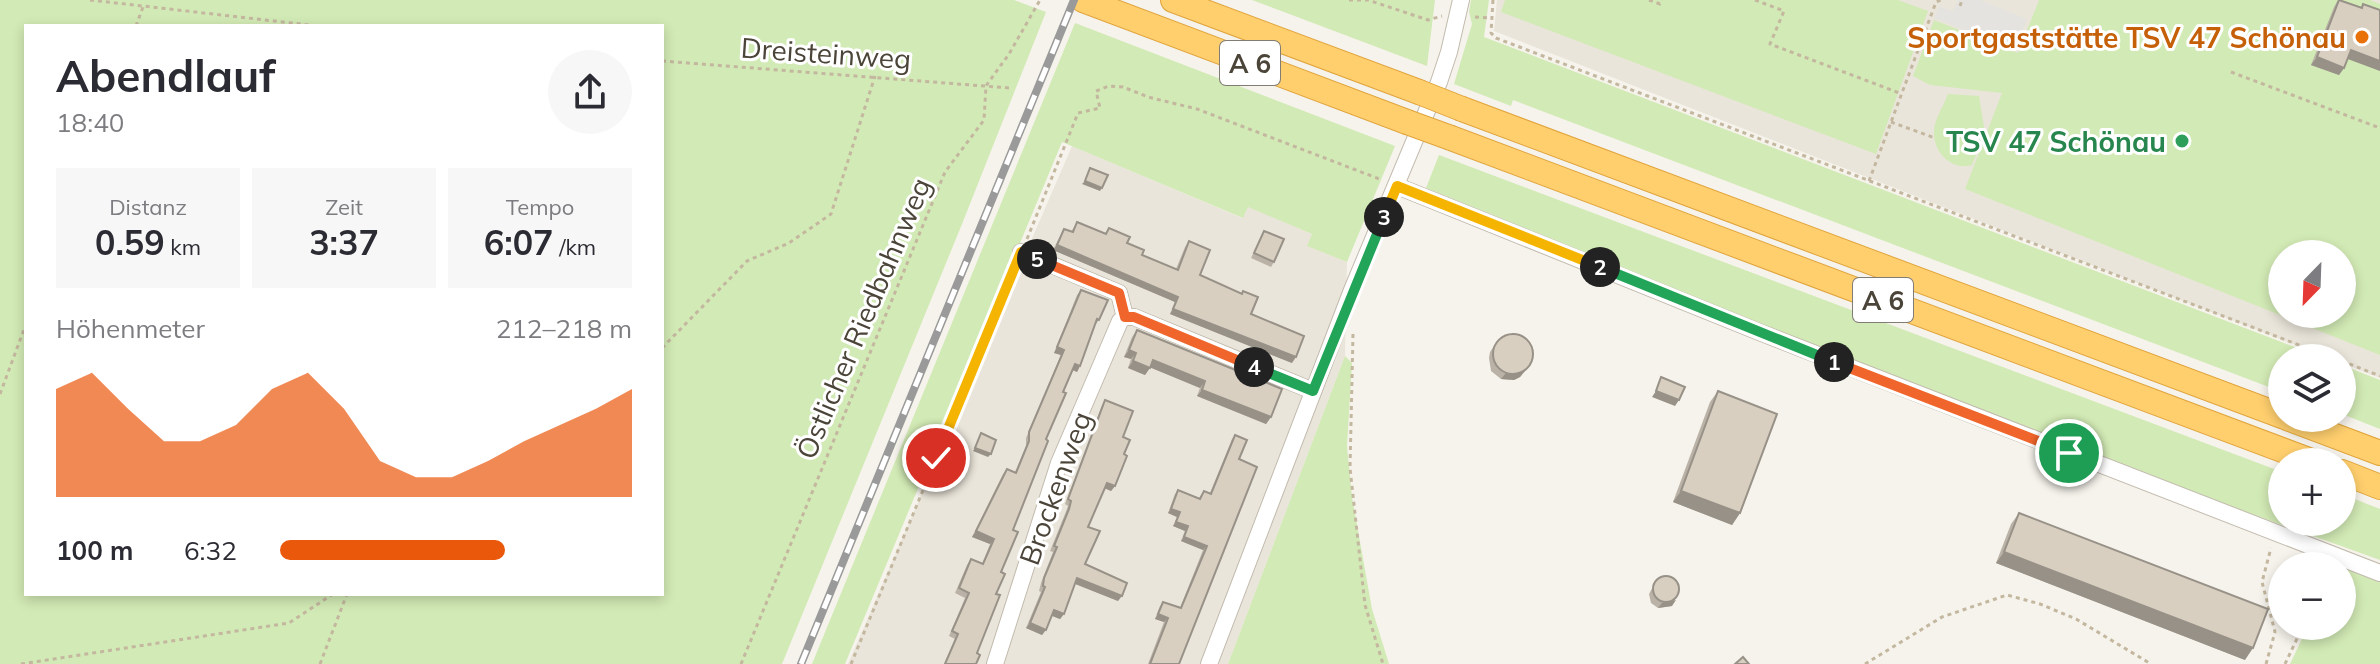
<!DOCTYPE html>
<html lang="de">
<head>
<meta charset="utf-8">
<style>
	:root { --surface:#fff; --page:#f7f7f7; --text:#2b2b33; --muted:#7c7c81; --accent:#ea580c }
	body { margin:0; font-family:Mulish,sans-serif; background:var(--page); color:var(--text); height:100vh; display:flex; flex-direction:column; font-size:30px; white-space:nowrap }
	* { box-sizing:border-box; margin:0 }
	p { font-size:26px; color:var(--muted) }
	.icon { flex:none; width:44px; height:44px; fill:none; stroke:currentColor; stroke-width:2; stroke-linecap:round; stroke-linejoin:round }
	.map { position:relative; flex:1; overflow:hidden }
	.panel { position:absolute; left:24px; top:24px; width:640px; height:572px; display:flex; flex-direction:column; background:var(--surface); border-radius:0px; box-shadow:0 4px 12px #0003 }
	.panel>* { flex:none }
	.needle { width:52px; rotate:203deg }
	.controls { position:absolute; left:2268px; top:240px; display:grid; gap:16px }
	.controls a { display:grid; place-items:center; width:88px; height:88px; border-radius:50%; background:var(--surface); box-shadow:0 4px 12px #0003; font-size:40px }
	.pin { position:absolute; display:grid; place-items:center; width:68px; height:68px; color:#fff; margin:-34px; border:4px solid #fff; border-radius:50%; box-shadow:0 2px 8px #0007 }
	.km { position:absolute; width:40px; height:40px; margin:-20px; border-radius:50%; background:#222; color:#fff; font-size:22px; line-height:40px; text-align:center }
	.round { display:grid; place-items:center; flex:none; width:84px; height:84px; border-radius:42px; background:var(--page) }
	.headline { display:flex; align-items:center; justify-content:space-between; height:136px; padding:0 32px }
	h1 { font-size:44px; font-weight:700; line-height:60px }
	.stats { display:grid; grid-template-columns:repeat(3,1fr); gap:12px; height:136px; padding:8px 32px }
	.stats div { display:grid; align-content:center; border-radius:0px; background:var(--page); text-align:center }
	.stats b { font-size:34px; font-weight:700 }
	.stats small { font-size:22px; font-weight:400 }
	.stats p { font-size:22px }
	.chart { height:224px; padding:16px 32px }
	.chart p { display:flex; justify-content:space-between }
	.chart svg { width:100%; height:144px; margin-top:8px; fill:var(--accent); opacity:.7 }
	ul { padding:0 32px; list-style:none; font-size:26px }
	li { display:grid; grid-template-columns:128px 96px 1fr; align-items:center; height:60px }
	li i { height:20px; border-radius:10px; background:var(--accent) }
	.map>svg:first-child { display:block }
</style>
</head>
<body>
<div class="map">
<svg width="2380" height="664" viewBox="0 0 2380 664">
	<rect width="100%" height="100%" fill="#f6f3ec"/>
	<g fill="#eae5da" fill-rule="evenodd">
		<path d="M1497,0H2380V378L2342,363V358H2329L1494,31ZM2282,254H2342V314H2282Z"/>
		<path d="M1072,146L1242,218L1248,206L1312,234L1308,246L1347,262L1345,356L1228,664H848Z"/>
	</g>
	<g fill="#d2eab5" fill-rule="evenodd">
		<path d="M0,0H1014L1046,12L962,224L782,664H0ZM26,26H662V594H26Z"/>
		<path d="M1252,0H1435L1427,66Z"/>
		<path d="M1471,0H1489L1484,37L2323,358H2282V392L1513,100L1511,106L1454,84L1472,24L1469,12Z"/>
		<path d="M1505,0H1898L1928,11L1876,154L1501,12Z"/>
		<path d="M2039,0H2370L2380,4V355L1965,189L2002,93L1930,85L1913,76L1934,20L2018,53ZM2282,254H2342V314H2282Z"/>
		<path d="M1075,23L1395,146L1347,262L1307,246L1312,234L1248,207L1243,218L1062,142L845,664H812Z"/>
		<path d="M1948,94L1979,96L1985,133L1972,165C1952,171 1933,153 1934,131C1934,120 1944,105 1948,94Z"/>
		<path d="M1439,155L2282,472V522H2342V494L2380,509V560L2067,448L1426,188Z"/>
		<path d="M1345,356L1352,363L1347,446L1352,497L1372,609L1389,664H1228Z"/>
		<path d="M2342,365L2380,380V429L2342,414Z"/>
		<path d="M2342,567L2380,580V664H2290L2308,626H2342Z"/>
	</g>
	<path fill="#e5e3e0" d="M1958,0H1980L2027,19L2015,50L1934,18L1939,6L1953,11Z"/>
	<g fill="none" stroke-linecap="round" stroke-linejoin="round">
		<g stroke="#c2bbae" stroke-width="18">
			<g id="minor">
				<path d="M1397,186L1759,332L2380,573"/>
				<path d="M1021,252L1119,293L1125,317"/>
				<path d="M1125,317H1134L1313,391"/>
				<path d="M995,664L1059,463L1120,321L1125,317"/>
				<path d="M1209,664L1352,290L1439,82L1449,52L1461,0"/>
			</g>
		</g>
		<g stroke="#e0a43c" stroke-width="26">
			<g id="highway">
				<path d="M1083,0L1407,122"/>
				<path d="M1173,0L1419,92"/>
				<path d="M1462,109L2282,416"/>
				<path d="M1451,138L2314,462"/>
				<path d="M2287,418L2380,453"/>
				<path d="M2342,472L2380,487"/>
			</g>
		</g>
		<g stroke="#c4b79f" stroke-width="3" stroke-dasharray="4 4" stroke-linecap="butt">
			<path d="M90,0L318,26"/>
			<path d="M1349,0H1368L1428,20L1442,16"/>
			<path d="M1493,0L1491,33L1496,38L2333,358"/>
			<path d="M1649,0L1660,4L1662,0"/>
			<path d="M1755,0L1784,11L1770,44L1902,94"/>
			<path d="M1960,6L1962,0"/>
			<path d="M1475,17L1491,18"/>
			<path d="M136,26L143,7"/>
			<path d="M662,61L1010,88"/>
			<path d="M2231,72L2380,128"/>
			<path d="M1891,122L1935,138"/>
			<path d="M1869,181L1936,2L1941,0"/>
			<path d="M1027,239L1078,113L1100,108L1096,91L1109,86L1123,87L1148,97L1197,109L1382,180"/>
			<path d="M1353,334L1350,468L1365,605L1383,664"/>
			<path d="M662,348L747,261L789,243L831,214L875,76"/>
			<path d="M2342,361L2380,376"/>
			<path d="M0,394L26,324"/>
			<path d="M21,664L289,623L333,594"/>
			<path d="M320,664L347,594"/>
			<path d="M741,664L945,172L984,120L986,86L1009,54L1040,0"/>
			<path d="M851,664L1015,268"/>
			<path d="M1865,664L1942,617L2007,595L2040,604L2076,619L2151,664"/>
			<path d="M2266,664L2275,632L2262,582L2271,548"/>
			<path d="M2285,664L2303,626"/>
		</g>
		<use href="#minor" stroke="#fff" stroke-width="16"/>
		<use href="#highway" stroke="#ffcf6e" stroke-width="24"/>
		<g stroke="#9a9a9a" stroke-width="8">
			<path id="rail" d="M801,664L1074,0"/>
		</g>
		<use href="#rail" stroke="#fff" stroke-width="5" stroke-dasharray="15" stroke-linecap="butt"/>
		<g stroke="#e0a43c" stroke-width="26" stroke-linecap="butt">
			<g id="highway-bridge">
				<path d="M1419,92L1462,109"/>
				<path d="M1407,122L1451,138"/>
			</g>
		</g>
		<use href="#highway-bridge" stroke="#ffcf6e" stroke-width="24"/>
	</g>
	<g fill="#bab2a6">
		<path d="M2338,0L2361,7L2363,4L2380,71L2348,58L2344,68L2339,75L2311,65L2334,7Z"/>
		<path d="M1077,222L1105,234L1109,228L1142,255L1176,269L1185,247L1189,241L1200,275L1251,314L1292,363L1170,314L1175,302L1053,250L1064,229L1071,232Z"/>
		<path d="M1264,231L1274,262L1271,267L1251,258Z"/>
		<path d="M1081,290L1099,320L1095,325L1080,366L1077,372L1072,370L1063,392L1013,530L1001,572L996,594L977,653L976,664H944L955,639L949,636L965,598L955,593L967,565L971,559L982,564L990,544L972,537L1003,474L1007,469L1015,472L1026,446V438L1061,355L1054,353L1077,295Z"/>
		<path d="M1137,330L1271,417L1266,424L1197,396L1200,388L1150,367L1145,375L1128,368L1131,359L1124,357L1132,337Z"/>
		<path d="M1494,346L1532,361L1520,377L1514,380L1501,379L1491,371L1489,358L1490,352Z"/>
		<path d="M1718,391L1740,513L1732,525L1673,502L1710,402Z"/>
		<path d="M1105,400L1123,437L1124,454L1115,486L1111,491L1105,488L1088,527L1085,564L1118,601L1075,584L1064,614L1060,619L1052,616L1042,635L1026,628L1041,592L1039,591L1041,583L1053,552L1050,551L1065,514L1068,506L1065,504L1102,405Z"/>
		<path d="M1235,435L1239,459L1179,664H1148L1164,622L1155,619L1160,606L1163,602L1180,608L1203,550L1181,541L1185,531L1173,526L1177,517L1168,513L1175,494L1178,490L1199,498L1204,491L1210,493L1232,439Z"/>
		<path d="M2019,513L2245,660L1996,563L2011,524Z"/>
		<path d="M1657,579L1672,606L1658,608L1651,603L1649,594Z"/>
	</g>
	<g fill="#979187">
		<path d="M2351,50L2380,61V71L2345,58Z"/>
		<path d="M2317,57L2344,68L2339,75L2311,65Z"/>
		<path d="M1085,181L1102,188L1100,191L1082,184Z"/>
		<path d="M1057,245L1178,297L1175,302L1053,250Z"/>
		<path d="M1173,309L1296,357L1292,363L1170,314Z"/>
		<path d="M1057,347L1064,350L1061,355L1054,353Z"/>
		<path d="M1129,350L1136,353L1131,359L1124,357Z"/>
		<path d="M1153,360L1205,381L1200,388L1149,367Z"/>
		<path d="M1133,361L1150,368L1145,375L1128,368Z"/>
		<path d="M1075,364L1080,366L1077,372L1071,369Z"/>
		<path d="M1525,371L1520,377L1514,380L1501,379L1506,373Z"/>
		<path d="M1202,390L1271,417L1266,424L1197,396Z"/>
		<path d="M1656,391L1679,400L1675,406L1652,397Z"/>
		<path d="M975,448L991,454L988,457L973,451Z"/>
		<path d="M1107,483L1115,486L1111,491L1104,488Z"/>
		<path d="M1681,491L1740,513L1732,525L1673,502Z"/>
		<path d="M1171,509L1180,512L1177,517L1168,513Z"/>
		<path d="M1176,522L1188,526L1185,531L1173,526Z"/>
		<path d="M976,531L994,539L990,544L972,537Z"/>
		<path d="M1184,537L1207,546L1203,550L1181,541Z"/>
		<path d="M2004,552L2253,648L2245,660L1996,563Z"/>
		<path d="M1077,578L1122,596L1118,601L1073,583Z"/>
		<path d="M1676,600L1672,606L1658,608L1662,603Z"/>
		<path d="M1054,610L1064,614L1060,619L1050,615Z"/>
		<path d="M1158,614L1168,618L1164,622L1155,619Z"/>
		<path d="M1030,623L1046,630L1042,635L1026,628Z"/>
	</g>
	<g fill="#d8cfc1" stroke="#979187" stroke-width="2">
		<path d="M2339,0L2362,8L2363,4L2380,10V61L2351,50L2344,68L2317,57Z"/>
		<path d="M1090,168L1108,175L1102,188L1085,181Z"/>
		<path d="M1077,222L1106,234L1109,228L1130,237L1127,243L1144,250L1142,255L1178,270L1189,241L1210,250L1200,275L1242,294L1243,291L1258,297L1251,314L1304,336L1296,357L1173,309L1178,297L1057,245L1064,229L1073,232Z"/>
		<path d="M1264,231L1284,239L1274,262L1254,253Z"/>
		<path d="M1081,290L1108,300L1099,320L1097,319L1080,366L1075,364L1063,392L1066,393L1046,439L1048,441L1013,530L1018,532L1001,572L1005,574L996,594L1000,595L977,653L980,655L976,664H945L958,634L952,631L969,593L959,588L971,559L983,564L994,539L976,531L1007,469L1016,473L1029,441V432L1064,350L1057,347Z"/>
		<path d="M1137,330L1282,389L1271,417L1202,390L1205,381L1153,360L1150,368L1133,361L1136,353L1129,350Z"/>
		<circle cx="1513" cy="354" r="20"/>
		<path d="M1661,377L1685,387L1679,400L1656,391Z"/>
		<path d="M1718,391L1777,414L1740,513L1681,491Z"/>
		<path d="M1105,400L1133,411L1123,437L1130,440L1124,454L1127,456L1115,486L1107,483L1088,527L1100,531L1085,564L1127,583L1122,596L1077,578L1064,614L1054,610L1046,630L1030,623L1045,587L1043,586L1044,578L1057,547L1054,546L1069,509L1071,501L1068,499Z"/>
		<path d="M981,433L996,440L991,454L975,448Z"/>
		<path d="M1235,435L1247,440L1239,459L1257,467L1179,664H1150L1168,618L1158,614L1163,602L1181,608L1207,546L1184,537L1188,526L1176,522L1180,512L1171,509L1178,490L1200,499L1204,491L1211,494Z"/>
		<path d="M2019,513L2268,609L2253,648L2004,552Z"/>
		<circle cx="1666" cy="589" r="13"/>
		<path d="M1743,657L1749,664H1735Z"/>
	</g>
	<g fill="none" stroke-linecap="round" stroke-linejoin="round">
		<g stroke="#fff" stroke-width="16">
			<path id="split-1" d="M1834,362L2069,453"/>
		</g>
		<g stroke="#fff" stroke-width="16">
			<path id="split-2" d="M1600,267L1834,362"/>
		</g>
		<g stroke="#fff" stroke-width="16">
			<path id="split-3" d="M1384,217L1397,186L1600,267"/>
		</g>
		<g stroke="#fff" stroke-width="16">
			<path id="split-4" d="M1254,367L1313,391L1384,217"/>
		</g>
		<g stroke="#fff" stroke-width="16">
			<path id="split-5" d="M1037,259L1119,293L1125,317H1134L1254,367"/>
		</g>
		<g stroke="#fff" stroke-width="16">
			<path id="split-6" d="M936,458L1021,252L1037,259"/>
		</g>
		<use href="#split-1" stroke="#f0652b" stroke-width="10"/>
		<use href="#split-2" stroke="#22a559" stroke-width="10"/>
		<use href="#split-3" stroke="#f5b400" stroke-width="10"/>
		<use href="#split-4" stroke="#22a559" stroke-width="10"/>
		<use href="#split-5" stroke="#f0652b" stroke-width="10"/>
		<use href="#split-6" stroke="#f5b400" stroke-width="10"/>
	</g>
	<circle fill="#e8710a" stroke="#fff" stroke-width="3" cx="2362" cy="37" r="8"/>
	<circle fill="#2e9e5b" stroke="#fff" stroke-width="3" cx="2182" cy="141" r="8"/>
	<g text-anchor="middle" dominant-baseline="central" stroke-width="6" stroke-linejoin="round" paint-order="stroke">
		<g fill="#fff" stroke="#817c74" stroke-width="2">
			<rect x="1220" y="41" width="60" height="44" rx="6"/>
			<rect x="1853" y="278" width="60" height="44" rx="6"/>
		</g>
		<g font-size="26" font-weight="bold" fill="#4b4439">
			<text x="1250" y="63">A 6</text>
			<text x="1883" y="300">A 6</text>
		</g>
		<g font-size="28" font-weight="bold" fill="#c56008" stroke="#fff" text-anchor="end">
			<text x="2346" y="37">Sportgaststätte TSV 47 Schönau</text>
		</g>
		<g font-size="28" fill="#4b4439" stroke="#fff">
			<text transform="translate(826 53) rotate(4)">Dreisteinweg</text>
			<text transform="translate(863 318) rotate(-67)">Östlicher Riedbahnweg</text>
			<text transform="translate(1055 488) rotate(-70)">Brockenweg</text>
		</g>
		<g font-size="28" font-weight="bold" fill="#27864d" stroke="#fff" text-anchor="end">
			<text x="2166" y="141">TSV 47 Schönau</text>
		</g>
	</g>
</svg>
<div class="controls">
<a><svg class="needle" viewBox="-14 -14 28 28"><path d="M0-13l5 13h-10z" fill="#e53935"/><path d="M0 13l5-13h-10z" fill="#7c7c81"/></svg></a>
<a><svg class="icon" aria-label="layers" viewBox="0 0 24 24"><path d="M12 4l9 5-9 5-9-5zM3 14l9 5 9-5"/></svg></a>
<a>+</a>
<a>−</a>
</div>
<div class="pin" style="left:2069px;top:453px;background:#1e9e55"><svg class="icon" aria-label="arrive" viewBox="0 0 24 24"><path d="M6 21V4h12l-3 4 3 4H6"/></svg></div>
<div class="pin" style="left:936px;top:458px;background:#d93025"><svg class="icon" aria-label="check" viewBox="0 0 24 24"><path d="M5 12l5 5 9-10"/></svg></div>
<b class="km" style="left:1834px;top:362px">1</b>
<b class="km" style="left:1600px;top:267px">2</b>
<b class="km" style="left:1384px;top:217px">3</b>
<b class="km" style="left:1254px;top:367px">4</b>
<b class="km" style="left:1037px;top:259px">5</b>
<section class="panel">
<div class="headline"><div><h1>Abendlauf</h1><p>18:40</p></div><a class="round"><svg class="icon" aria-label="share" viewBox="0 0 24 24"><path d="M12 15V3M7 8l5-5 5 5M5 13v7h14v-7"/></svg></a></div>
<div class="stats">
<div><p>Distanz</p><b>0.59<small> km</small></b></div>
<div><p>Zeit</p><b>3:37</b></div>
<div><p>Tempo</p><b>6:07<small> /km</small></b></div>
</div>
<div class="chart"><p><span>Höhenmeter</span>212–218 m</p>
<svg viewBox="0 0 160 44" preserveAspectRatio="none"><path d="M0 44V11L10 6L20 17L30 27L40 27L50 22L60 11L70 6L80 17L90 33L100 38L110 38L120 33L130 27L140 22L150 17L160 11V44z"/></svg>
</div>
<ul>
<li><b>100 m</b>6:32<i style="width:64%"></i></li>
</ul>
</section>
</div>
</body>
</html>
